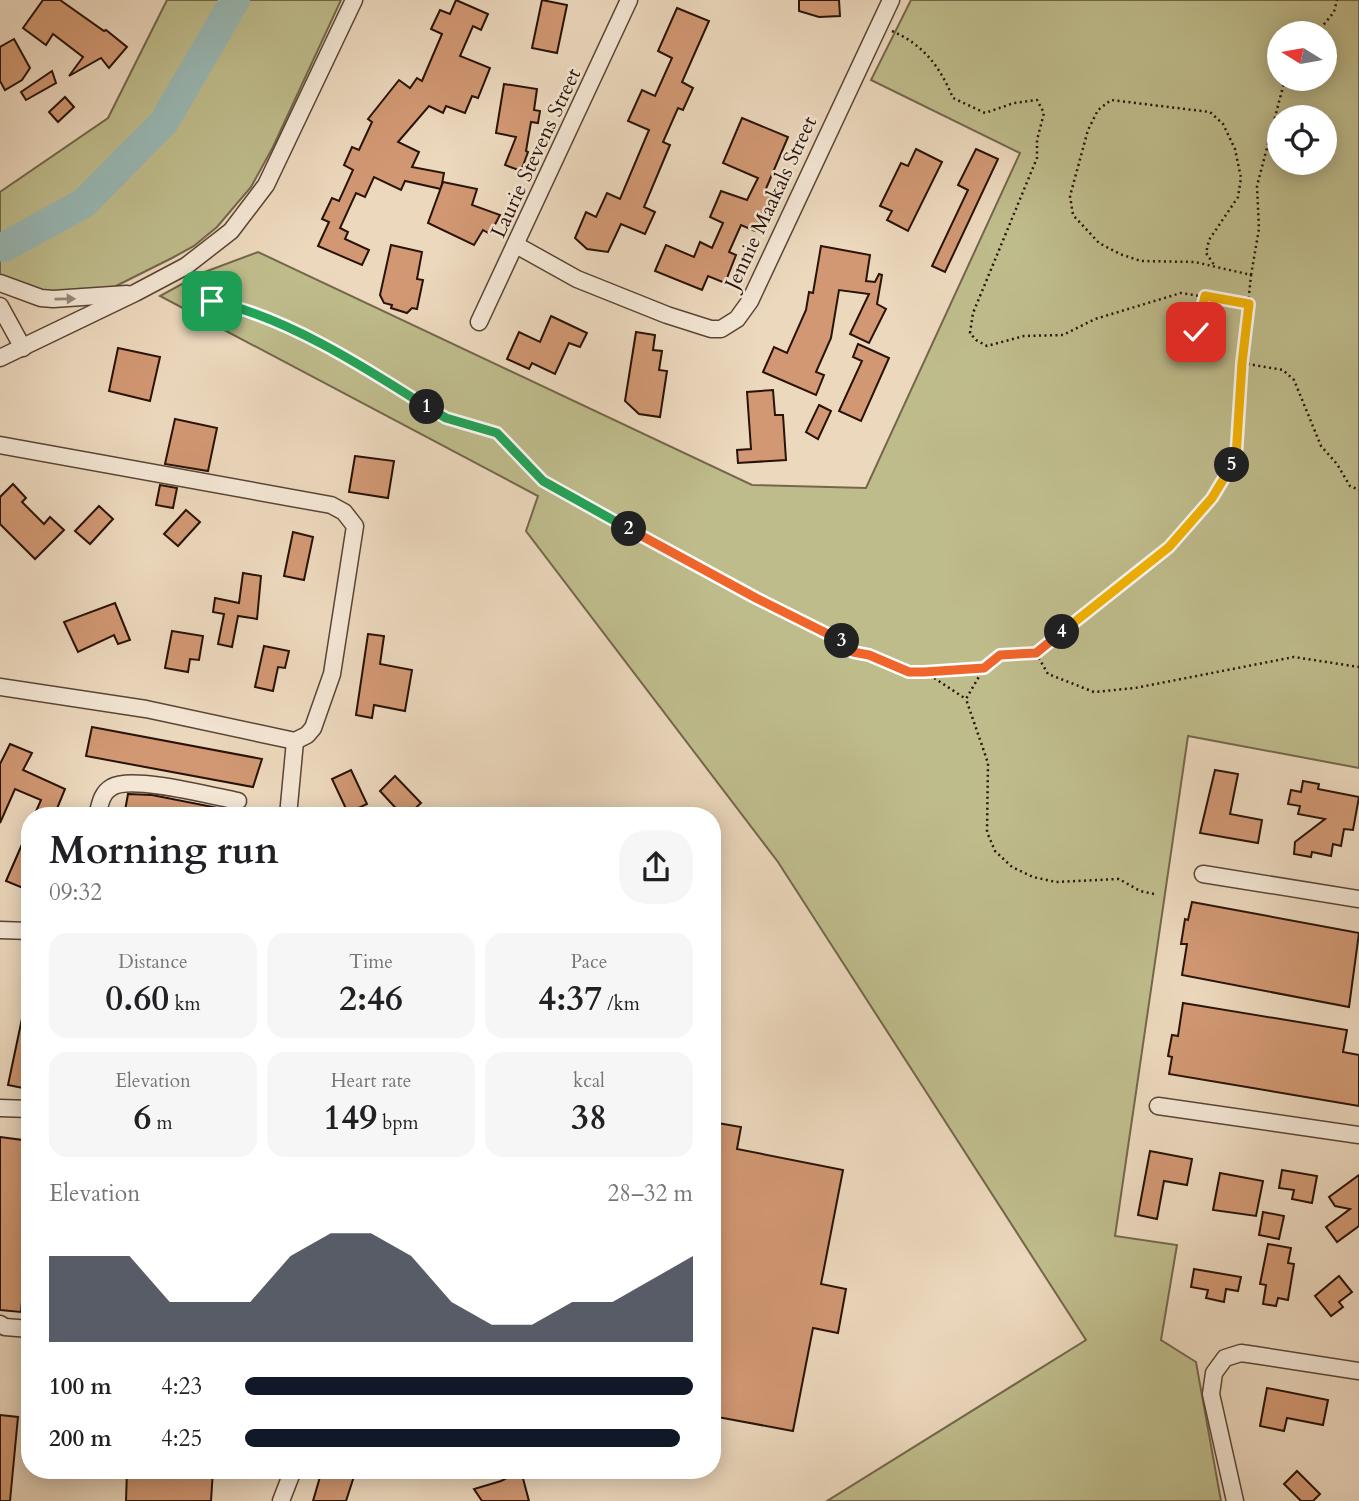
<!DOCTYPE html>
<html lang="en">
<head>
<meta charset="utf-8">
<style>
	:root { --surface:#fff; --page:#f6f6f6; --text:#202124; --muted:#757577; --accent:#111827 }
	body { margin:0; font-family:Cardo,serif; background:var(--page); color:var(--text); height:100vh; display:flex; flex-direction:column; font-size:26px; white-space:nowrap }
	* { box-sizing:border-box; margin:0 }
	p { font-size:23px; color:var(--muted) }
	.icon { flex:none; width:38px; height:38px; fill:none; stroke:currentColor; stroke-width:2; stroke-linecap:round; stroke-linejoin:round }
	.map { position:relative; flex:1; overflow:hidden }
	.details { position:absolute; left:21px; top:807px; width:700px; height:672px; display:flex; flex-direction:column; background:var(--surface); border-radius:28px; box-shadow:0 4px 18px #0003 }
	.details>* { flex:none }
	.needle { width:46px; rotate:281deg }
	.buttons { position:absolute; left:1267px; top:21px; display:grid; gap:14px }
	.buttons a { display:grid; place-items:center; width:70px; height:70px; border-radius:50%; background:var(--surface); box-shadow:0 4px 18px #0003; font-size:35px }
	.pin { position:absolute; display:grid; place-items:center; width:60px; height:60px; color:#fff; margin:-30px; border-radius:14px; box-shadow:0 4px 10px #0006 }
	.km { position:absolute; width:35px; height:35px; margin:-18px; border-radius:50%; background:#222; color:#fff; font-size:19px; line-height:35px; text-align:center }
	.round { display:grid; place-items:center; flex:none; width:74px; height:74px; border-radius:28px; background:var(--page) }
	.headline { display:flex; align-items:center; justify-content:space-between; height:119px; padding:0 28px }
	h1 { font-size:38px; font-weight:800; line-height:52px }
	.stats { display:grid; grid-template-columns:repeat(3,1fr); gap:10px; height:119px; padding:7px 28px }
	.stats div { display:grid; align-content:center; border-radius:18px; background:var(--page); text-align:center }
	.stats b { font-size:35px; font-weight:800 }
	.stats small { font-size:19px; font-weight:400 }
	.stats p { font-size:19px }
	.chart { height:196px; padding:14px 28px }
	.chart p { display:flex; justify-content:space-between }
	.chart svg { width:100%; height:126px; margin-top:7px; fill:var(--accent); opacity:.7 }
	ul { padding:0 28px; list-style:none; font-size:23px }
	li { display:grid; grid-template-columns:112px 84px 1fr; align-items:center; height:52px }
	li i { height:18px; border-radius:9px; background:var(--accent) }
	.map>svg:first-child { display:block }
</style>
</head>
<body>
<div class="map">
<svg width="1359" height="1501" viewBox="0 0 1359 1501">
	<rect width="100%" height="100%" fill="#ecd8bd"/>
	<filter id="stains"><feTurbulence type="fractalNoise" baseFrequency=".00286" numOctaves="4"/><feColorMatrix values="0 0 0 0 .2 0 0 0 0 .09 0 0 0 0 .02 0 0 0 .5 -.17"/></filter>
	<radialGradient id="worn" r=".72"><stop offset=".6" stop-color="#630" stop-opacity="0"/><stop offset="1" stop-color="#630" stop-opacity=".3"/></radialGradient>
	<g fill="#bfbc8c" stroke="#74674a" stroke-width="2" fill-rule="evenodd">
		<path d="M167,0H341L273,147L251,187L217,227L194,246L172,258L114,287L72,299L0,283V192L108,118Z"/>
		<path d="M911,0H1359V768L1188,736L1115,1236L1177,1245L1161,1340L1196,1362L1221,1501H827L1086,1340L778,862L526,531L538,496L160,296L202,273L258,252L752,485L866,488L1020,153L871,80ZM1279,33H1325V79H1279ZM1279,117H1325V163H1279Z"/>
	</g>
	<g fill="none" stroke-linecap="round" stroke-linejoin="round">
		<path stroke="#99b9b6" stroke-width="30" d="M4,247L84,203L164,122L235,0"/>
	</g>
	<g fill="#d19873" stroke="#291207" stroke-width="2">
		<path d="M43,0H60L104,31L106,30L127,47L109,68L101,58L69,76L83,57L53,34L46,45L23,28Z"/>
		<path d="M456,0L488,14L481,30L473,26L460,56L490,68L478,98L472,96L465,113L446,106L443,113L429,106L398,142L419,152L412,167L444,173L441,189L405,181L401,190L374,177L365,197L356,193L340,228L348,232L345,239L369,250L362,265L318,246L329,222L322,219L332,198L339,201L353,170L344,165L352,147L359,150L372,122L368,119L399,80L410,88L417,78L422,81L442,34L431,29L440,10L450,14Z"/>
		<path d="M542,0L567,5L557,53L532,48Z"/>
		<path d="M799,0H839L840,16L819,17L799,11Z"/>
		<path d="M677,8L709,21L682,82L693,88L683,110L678,108L663,142L670,145L644,207L655,212L645,234L621,224L608,252L587,249L575,238L586,212L596,217L607,193L620,199L649,130L628,121L642,90L655,96L672,58L658,51Z"/>
		<path d="M14,39L30,68L22,80L5,90L0,81V47Z"/>
		<path d="M52,71L56,83L26,100L21,92Z"/>
		<path d="M504,84L537,89L534,110L540,111L538,123L531,122L526,151L528,152L521,171L505,165L516,137L496,133Z"/>
		<path d="M65,97L74,107L58,122L49,112Z"/>
		<path d="M742,118L788,137L765,191L773,194L755,231L741,225L729,252L736,255L725,283L708,276L702,290L655,271L666,245L694,257L700,242L712,248L723,223L710,217L721,191L747,200L758,178L723,163Z"/>
		<path d="M916,149L942,162L908,231L887,220L892,211L880,206L901,163L908,166Z"/>
		<path d="M976,149L998,159L945,272L932,266L968,190L958,185Z"/>
		<path d="M443,182L477,189L472,205L500,215L490,234L483,230L474,245L428,223Z"/>
		<path d="M391,245L422,252L417,279L423,280L417,309L412,308L407,313L391,308L392,305L384,303L380,295Z"/>
		<path d="M821,246L870,255L866,281L875,282L879,274L882,275L877,304L886,309L869,343L850,334L869,294L839,290L831,338L816,372L824,375L816,395L763,372L774,347L787,353L806,310L809,292L813,293Z"/>
		<path d="M551,316L587,333L580,347L569,343L555,374L532,363L529,369L507,359L519,332L540,342Z"/>
		<path d="M636,332L655,335L653,350L662,351L659,370L667,371L660,417L639,414L625,401Z"/>
		<path d="M858,344L889,358L861,421L839,411L862,361L853,357Z"/>
		<path d="M118,348L160,357L150,401L109,391Z"/>
		<path d="M773,390L775,415H783L786,460L738,463L737,450L751,449L747,392Z"/>
		<path d="M819,405L831,411L818,439L806,432Z"/>
		<path d="M175,419L217,428L208,471L165,464Z"/>
		<path d="M355,456L394,461L388,498L349,492Z"/>
		<path d="M13,484L26,498L22,502L44,524L50,517L64,530L35,559L0,524V497Z"/>
		<path d="M160,485L177,488L173,508L156,505Z"/>
		<path d="M99,506L113,519L90,544L75,531Z"/>
		<path d="M186,510L200,522L178,546L164,534Z"/>
		<path d="M293,532L313,537L304,580L284,576Z"/>
		<path d="M243,573L261,576L257,619L238,616L232,647L218,644L224,614L213,612L215,598L239,603Z"/>
		<path d="M115,603L130,640L118,644L114,635L78,652L64,622Z"/>
		<path d="M172,631L203,636L199,660L190,659L188,672L165,668Z"/>
		<path d="M368,634L384,636L380,664L412,670L405,711L374,705L372,718L356,715Z"/>
		<path d="M264,646L289,651L285,668L278,667L273,691L255,687Z"/>
		<path d="M92,727L262,759L253,787L86,756Z"/>
		<path d="M10,744L32,753L23,770L65,789L54,816H34L41,800L15,789L0,823V764Z"/>
		<path d="M351,770L367,804L348,813L332,779Z"/>
		<path d="M1215,770L1238,774L1230,814L1262,820L1258,843L1200,833Z"/>
		<path d="M395,776L421,803L407,816H403L380,791Z"/>
		<path d="M1303,781L1319,784L1318,789L1359,797L1353,830L1344,829L1341,846L1333,844L1331,856L1312,852L1311,857L1294,854L1295,842L1325,819L1298,814L1300,806L1288,804L1291,790L1301,792Z"/>
		<path d="M128,794L152,795L223,809L222,816H124Z"/>
		<path d="M30,826V872L23,888L6,881Z"/>
		<path d="M1192,902L1359,933L1349,1007L1182,975L1187,944H1181L1185,919L1188,920Z"/>
		<path d="M1183,1003L1347,1030L1343,1052L1359,1055V1106L1169,1074L1172,1057L1168,1056L1172,1035L1178,1036Z"/>
		<path d="M24,1009L30,1010L28,1089L8,1085Z"/>
		<path d="M712,1122L741,1127L737,1149L843,1170L821,1284L846,1289L838,1333L813,1328L793,1431L712,1416Z"/>
		<path d="M0,1137L30,1141V1211H26L23,1238H30V1293L23,1292L21,1312L0,1310Z"/>
		<path d="M1150,1151L1192,1159L1187,1185L1164,1181L1157,1219L1138,1215Z"/>
		<path d="M1282,1170L1317,1176L1312,1203L1292,1199L1294,1190L1279,1188Z"/>
		<path d="M1220,1173L1263,1181L1256,1216L1213,1210Z"/>
		<path d="M1359,1175V1226L1337,1242L1326,1227L1350,1209L1335,1206L1329,1197Z"/>
		<path d="M1263,1212L1284,1216L1279,1239L1259,1235Z"/>
		<path d="M1268,1244L1291,1248L1288,1263L1294,1264L1288,1300L1278,1298L1276,1306L1263,1304L1266,1285L1260,1284Z"/>
		<path d="M1194,1269L1241,1277L1238,1291L1226,1289L1224,1302L1206,1298L1208,1290L1191,1287Z"/>
		<path d="M1339,1276L1352,1292L1339,1302L1343,1307L1331,1316L1315,1296Z"/>
		<path d="M1267,1388L1328,1400L1323,1425L1287,1418L1284,1431L1260,1426Z"/>
		<path d="M0,1415L18,1417L10,1501H0Z"/>
		<path d="M127,1470H213L211,1501H126Z"/>
		<path d="M322,1470H356L346,1501H313Z"/>
		<path d="M521,1471L529,1501H482L474,1489L501,1481Z"/>
		<path d="M1297,1471L1320,1494L1313,1501H1301L1284,1484Z"/>
	</g>
	<g fill="none" stroke-linecap="round" stroke-linejoin="round">
		<g stroke="#5a4434" stroke-width="19">
			<g id="minor">
				<path d="M516,245L577,279L667,315L711,329H721L737,319L750,301L891,0"/>
				<path d="M0,283L41,298L53,299L127,294"/>
				<path d="M0,306L23,348"/>
				<path d="M479,322L629,0"/>
				<path d="M0,358L135,293L186,266L231,231L266,185L354,0"/>
				<path d="M0,445L331,505L344,512L355,526L332,674L313,728L307,735L295,741L146,709L0,687"/>
				<path d="M97,816C100,805 101,793 112,787C132,775 212,796 238,801"/>
				<path d="M288,816L295,741"/>
				<path d="M1203,874L1359,899"/>
				<path d="M0,930L30,931"/>
				<path d="M1158,1106L1359,1135"/>
				<path d="M0,1108L30,1109"/>
				<path d="M0,1324L5,1327L30,1329"/>
				<path d="M281,1501L293,1470"/>
				<path d="M1235,1501L1211,1394L1214,1373L1225,1358L1241,1353L1255,1355L1359,1371"/>
			</g>
		</g>
		<g stroke="#291207" stroke-width="2.5" stroke-dasharray="2 3.5" stroke-linecap="butt">
			<path d="M892,31C924,45 940,67 953,98L985,113L1014,103L1037,100L1044,113L1037,140V158L973,313L970,333L976,340L987,346L1024,336L1063,335L1095,319L1181,293L1249,304"/>
			<path d="M1317,33L1334,12L1337,0"/>
			<path d="M1251,275L1259,229L1257,186L1285,79"/>
			<path d="M193,283L204,297L212,301L234,306L324,345L446,418L497,433L543,481L756,598L841,640L853,652L868,655L909,672L984,668"/>
			<path d="M1196,332L1205,296"/>
			<path d="M1242,363L1283,370L1294,380L1321,446L1337,464L1350,486L1359,490"/>
			<path d="M1036,653L1048,674L1094,692L1135,688L1294,657L1359,667"/>
			<path d="M925,672L966,699"/>
			<path d="M1154,894L1140,891L1119,879L1056,882L1033,877L1012,867L995,851L987,832L988,763L966,699L984,668L1000,655L1036,653L1169,547L1212,498L1236,457L1242,363L1251,275L1195,262L1141,261L1120,254L1099,243L1073,215L1070,196L1088,130L1098,110L1111,100L1210,112L1223,124L1235,149L1241,178L1238,197L1209,240L1206,253L1215,266"/>
		</g>
		<use href="#minor" stroke="#f3e6d4" stroke-width="16"/>
	</g>
	<defs><path id="oneway-solid" d="M-6-.8H1V-3.2L6.5 0L1 3.2V.8H-6Z" transform="scale(1.75)"/></defs>
	<use fill="#988778" href="#oneway-solid" transform="translate(65 299) rotate(-1)"/>
	<g fill="none" stroke-linecap="round" stroke-linejoin="round">
		<g stroke="#fff" stroke-width="14">
			<path id="split-1" d="M212,301C286,317 363,366 427,407"/>
		</g>
		<g stroke="#fff" stroke-width="14">
			<path id="split-2" d="M427,407L446,418L497,433L543,481L629,529"/>
		</g>
		<g stroke="#fff" stroke-width="14">
			<path id="split-3" d="M629,529L756,598L842,641"/>
		</g>
		<g stroke="#fff" stroke-width="14">
			<path id="split-4" d="M842,641L853,652L869,655L909,672H924L984,668L1000,655L1036,653L1062,632"/>
		</g>
		<g stroke="#fff" stroke-width="14">
			<path id="split-5" d="M1062,632L1169,547L1212,498L1232,465"/>
		</g>
		<g stroke="#fff" stroke-width="14">
			<path id="split-6" d="M1196,332L1205,296L1249,304L1242,363L1236,457L1232,465"/>
		</g>
		<use href="#split-1" stroke="#22a559" stroke-width="9"/>
		<use href="#split-2" stroke="#22a559" stroke-width="9"/>
		<use href="#split-3" stroke="#f0652b" stroke-width="9"/>
		<use href="#split-4" stroke="#f0652b" stroke-width="9"/>
		<use href="#split-5" stroke="#f5b400" stroke-width="9"/>
		<use href="#split-6" stroke="#f5b400" stroke-width="9"/>
	</g>
	<g text-anchor="middle" dominant-baseline="central" stroke-width="5" stroke-linejoin="round" paint-order="stroke">
		<g font-size="21" fill="#291207" stroke="#f3e6d4">
			<text transform="translate(536 153) rotate(-65)">Laurie Stevens Street</text>
			<text transform="translate(771 203) rotate(-65)">Jennie Maakals Street</text>
		</g>
	</g>
	<rect width="100%" height="100%" filter="url(#stains)"/>
	<rect width="100%" height="100%" fill="url(#worn)"/>
</svg>
<div class="buttons">
<a><svg class="needle" viewBox="-14 -14 28 28"><path d="M0-13l5 13h-10z" fill="#e53935"/><path d="M0 13l5-13h-10z" fill="#757577"/></svg></a>
<a><svg class="icon" aria-label="locate" viewBox="0 0 24 24"><circle cx="12" cy="12" r="6"/><path d="M12 2v4M12 18v4M2 12h4M18 12h4"/></svg></a>
</div>
<div class="pin" style="left:212px;top:301px;background:#1e9e55"><svg class="icon" aria-label="arrive" viewBox="0 0 24 24"><path d="M6 21V4h12l-3 4 3 4H6"/></svg></div>
<div class="pin" style="left:1196px;top:332px;background:#d93025"><svg class="icon" aria-label="check" viewBox="0 0 24 24"><path d="M5 12l5 5 9-10"/></svg></div>
<b class="km" style="left:427px;top:407px">1</b>
<b class="km" style="left:629px;top:529px">2</b>
<b class="km" style="left:842px;top:641px">3</b>
<b class="km" style="left:1062px;top:632px">4</b>
<b class="km" style="left:1232px;top:465px">5</b>
<section class="details">
<div class="headline"><div><h1>Morning run</h1><p>09:32</p></div><a class="round"><svg class="icon" aria-label="share" viewBox="0 0 24 24"><path d="M12 15V3M7 8l5-5 5 5M5 13v7h14v-7"/></svg></a></div>
<div class="stats">
<div><p>Distance</p><b>0.60<small> km</small></b></div>
<div><p>Time</p><b>2:46</b></div>
<div><p>Pace</p><b>4:37<small> /km</small></b></div>
</div>
<div class="stats">
<div><p>Elevation</p><b>6<small> m</small></b></div>
<div><p>Heart rate</p><b>149<small> bpm</small></b></div>
<div><p>kcal</p><b>38</b></div>
</div>
<div class="chart"><p><span>Elevation</span>28–32 m</p>
<svg viewBox="0 0 160 44" preserveAspectRatio="none"><path d="M0 44V14L10 14L20 14L30 30L40 30L50 30L60 14L70 6L80 6L90 14L100 30L110 38L120 38L130 30L140 30L150 22L160 14V44z"/></svg>
</div>
<ul>
<li><b>100 m</b>4:23<i style="width:100%"></i></li>
<li><b>200 m</b>4:25<i style="width:97%"></i></li>
</ul>
</section>
</div>
</body>
</html>
